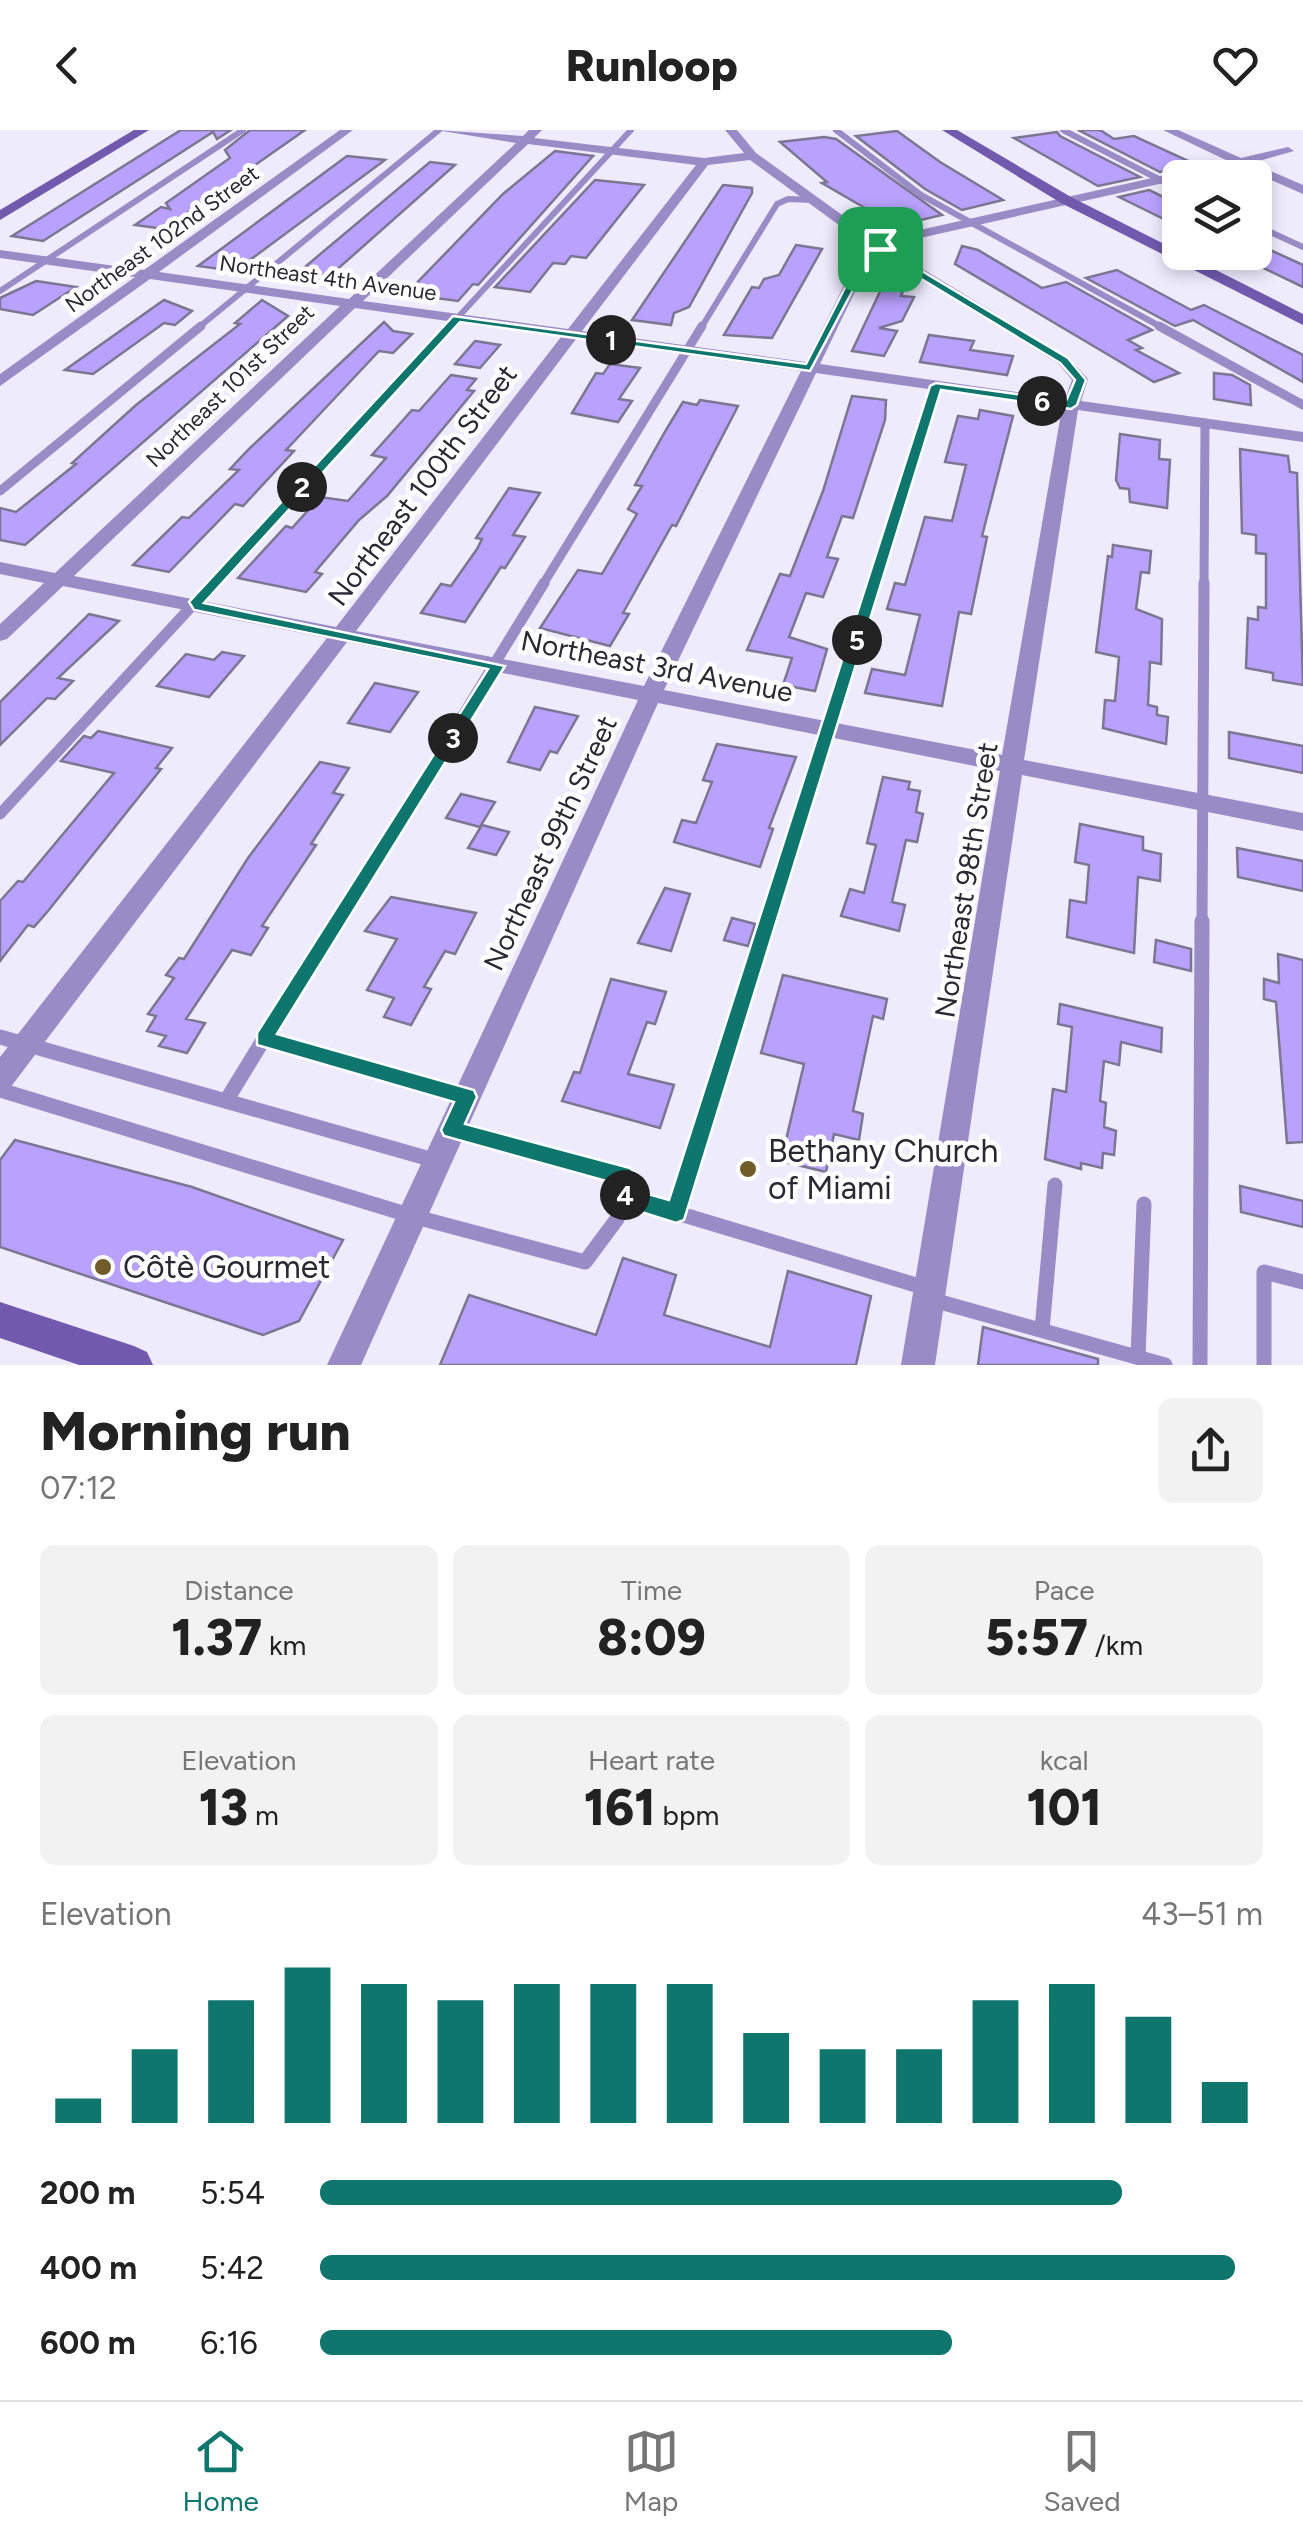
<!DOCTYPE html>
<html lang="en">
<head>
<meta charset="utf-8">
<style>
	:root { --surface:#fff; --page:#f2f2f2; --text:#222; --muted:#767676; --line:#e0e0e0; --accent:#0f766e }
	body { margin:0; font-family:Figtree,sans-serif; background:var(--page); color:var(--text); height:100vh; display:flex; flex-direction:column; font-size:38px; white-space:nowrap }
	* { box-sizing:border-box; margin:0 }
	p { font-size:32px; color:var(--muted) }
	.icon { flex:none; width:55px; height:55px; fill:none; stroke:currentColor; stroke-width:2; stroke-linecap:round; stroke-linejoin:round }
	.map { position:relative; height:1235px; overflow:hidden }
	.drawer { display:flex; flex-direction:column; background:var(--surface); flex:1 }
	.drawer>* { flex:none }
	.fabs { position:absolute; left:1162px; top:30px; display:grid; gap:20px }
	.fabs a { display:grid; place-items:center; width:110px; height:110px; border-radius:15px; background:var(--surface); box-shadow:0 5px 15px #0003; font-size:50px }
	.pin { position:absolute; display:grid; place-items:center; width:85px; height:85px; color:#fff; margin:-42px; border-radius:20px; box-shadow:0 5px 15px #0006 }
	.km { position:absolute; width:50px; height:50px; margin:-25px; border-radius:50%; background:#222; color:#fff; font-size:28px; line-height:50px; text-align:center }
	.round { display:grid; place-items:center; flex:none; width:105px; height:105px; border-radius:15px; background:var(--page) }
	.headline { display:flex; align-items:center; justify-content:space-between; height:170px; padding:0 40px }
	h1 { font-size:55px; font-weight:800; line-height:75px }
	.figures { display:grid; grid-template-columns:repeat(3,1fr); gap:15px; height:170px; padding:10px 40px }
	.figures div { display:grid; align-content:center; border-radius:15px; background:var(--page); text-align:center }
	.figures b { font-size:50px; font-weight:800 }
	.figures small { font-size:28px; font-weight:400 }
	.figures p { font-size:28px }
	.chart { height:280px; padding:20px 40px }
	.chart p { display:flex; justify-content:space-between }
	.chart svg { width:100%; height:180px; margin-top:10px; stroke:var(--accent); stroke-width:6 }
	ul { padding:0 40px; list-style:none; font-size:32px }
	li { display:grid; grid-template-columns:160px 120px 1fr; align-items:center; height:75px }
	li i { height:25px; border-radius:12px; background:var(--accent) }
	header { display:flex; justify-content:space-between; align-items:center; height:130px; padding:0 40px; background:var(--surface); font-size:45px; font-weight:800 }
	.menu { display:flex; justify-content:space-around; align-items:center; height:140px; border-top:2px solid var(--line); background:var(--surface); font-size:28px; color:var(--muted) }
	.menu a { display:grid; justify-items:center; gap:5px }
	.menu .on { color:var(--accent) }
	.map>svg:first-child { display:block }
</style>
</head>
<body>
<header><svg class="icon" aria-label="back" viewBox="0 0 24 24"><path d="M15 5l-7 7 7 7"/></svg>Runloop<svg class="icon" aria-label="heart" viewBox="0 0 24 24"><path d="M12 20l-8-8c-3-5 5-10 8-4 3-6 11-1 8 4z"/></svg></header>
<div class="map">
<svg width="1303" height="1235" viewBox="0 0 1303 1235">
	<rect width="100%" height="100%" fill="#eeebfd"/>
	<g fill="#b9a2fd" stroke="#7b7691" stroke-width="2.5">
		<path d="M181,0H231L217,9L213,2L43,111L12,106Z"/>
		<path d="M250,0H305L164,99L135,95L161,77L170,79L166,73L230,28L225,20Z"/>
		<path d="M1078,0H1100L1114,9L1134,6L1195,34L1160,42Z"/>
		<path d="M897,1L940,32L1003,70L962,80L925,59L856,6Z"/>
		<path d="M1057,2L1060,6L1140,47L1098,56L1014,8Z"/>
		<path d="M824,7L836,9L942,85L896,96L822,53L827,52L780,12Z"/>
		<path d="M555,21L593,26L478,155L473,154L458,171L406,164L503,64Z"/>
		<path d="M347,26L385,30L235,141L198,136Z"/>
		<path d="M430,32L455,35L324,151L293,147Z"/>
		<path d="M595,50L644,55L586,128L571,126L565,134L553,133L530,162L495,157Z"/>
		<path d="M723,55L752,58V63L689,177L674,183L671,195L632,190Z"/>
		<path d="M1149,60L1180,75V97L1119,67Z"/>
		<path d="M1255,113L1303,135V157L1255,134Z"/>
		<path d="M796,115L822,119L772,208L724,205L752,157L759,158L764,149L779,145Z"/>
		<path d="M962,116L978,120L1042,158L1066,152L1152,200L1128,210L1142,218L1136,220L1179,243L1154,252L1112,227L955,134Z"/>
		<path d="M1117,140L1191,180L1204,175L1303,225V252L1193,190L1175,196L1086,148Z"/>
		<path d="M36,151L76,157L33,185L0,179V168Z"/>
		<path d="M884,153L905,156L901,166L914,167L902,191L879,198L897,201L884,226L852,221Z"/>
		<path d="M164,170L192,181L175,195L164,193L93,244L65,240Z"/>
		<path d="M262,170L288,186L25,415L0,410V378L16,382L76,334L72,333L136,275L240,194L235,193Z"/>
		<path d="M384,192L393,201L412,204L393,223L379,221L286,320L294,321L243,376L235,374L169,442L133,435L182,387L189,388L239,340L230,339L250,318Z"/>
		<path d="M929,205L974,211L970,220L1013,226L1007,245L920,232Z"/>
		<path d="M475,211L500,215L480,238L455,234Z"/>
		<path d="M610,234L640,238L619,269L632,271L618,292L572,283L596,243L603,244Z"/>
		<path d="M1214,243L1232,245L1250,255L1251,275L1214,269Z"/>
		<path d="M451,245L476,249L467,260L474,261L387,366L359,390L315,442L322,444L306,462L238,448L286,396L292,398L320,367L348,371L386,328L372,325L412,280L419,281Z"/>
		<path d="M852,266L886,270L885,290L853,388L842,386L827,427L838,429L823,467L806,463L789,507L827,519L815,561L783,555L792,528L747,520L780,444L790,446L823,361Z"/>
		<path d="M700,270L738,276L676,396L672,395L623,483L629,484L610,516L540,498L578,440L602,444L637,384L628,379L642,356L635,355L666,300L683,272L697,275Z"/>
		<path d="M980,280L1013,286L982,406L987,407L971,484L959,482L942,576L865,563L872,539L905,545L920,485L887,479L895,453L905,455L925,387L952,391L966,335L945,332L958,286L978,289Z"/>
		<path d="M1120,304L1160,310L1159,329L1170,330L1167,378L1130,372L1129,359L1120,358L1116,350Z"/>
		<path d="M1240,319L1288,326L1290,342L1297,343L1303,555L1273,550V543L1246,538L1248,488L1258,490V477L1266,478V424L1256,423V405L1242,403Z"/>
		<path d="M509,358L540,363L513,405L525,407L505,438L501,437L465,492L421,483L441,454L451,456L477,419L482,409L476,408Z"/>
		<path d="M1113,415L1151,421L1149,443L1141,442L1136,479L1162,489L1161,534L1150,532L1148,575L1157,577V585L1168,587L1166,614L1103,598L1105,570L1115,571L1119,527L1096,522L1108,426L1112,427Z"/>
		<path d="M89,484L119,491L58,548L73,551L55,569L47,568L0,615V572Z"/>
		<path d="M222,522L244,526L209,567L157,556L186,524L214,530Z"/>
		<path d="M375,553L418,562L390,602L348,593Z"/>
		<path d="M535,577L578,586L557,623L550,621L540,640L508,632Z"/>
		<path d="M98,601L172,618L156,638L161,639L48,781L34,797L28,795L0,831V771L18,751L23,752L114,643L61,631L84,606L91,608Z"/>
		<path d="M1229,602L1303,616V643L1229,628Z"/>
		<path d="M717,614L796,627L769,698L773,699L760,737L674,712L682,690L696,693L712,652L703,650Z"/>
		<path d="M320,632L349,638L333,663L343,665L311,714L316,715L262,796L268,798L251,825L232,820L186,889L205,893L187,923L159,916L166,906L147,901L156,886L148,884L174,848L166,845L179,828L184,829L248,728Z"/>
		<path d="M883,647L910,652L908,659L920,661L916,682L923,684L917,712L906,710L892,772L905,775L899,801L841,786L850,759L864,763L876,715L867,713Z"/>
		<path d="M461,664L495,672L480,697L446,688Z"/>
		<path d="M1080,694L1143,707V720L1161,724L1160,751L1138,747L1134,823L1067,807L1070,770L1086,773L1089,735L1075,732Z"/>
		<path d="M482,695L509,702L496,725L468,718Z"/>
		<path d="M1237,718L1303,731V761L1238,747Z"/>
		<path d="M665,758L690,764L671,821L638,813Z"/>
		<path d="M391,767L476,783L455,824L445,821L424,857L431,859L411,895L384,887L394,868L367,860L397,809L365,801Z"/>
		<path d="M732,788L755,794L748,816L724,810Z"/>
		<path d="M1156,810L1191,819V841L1154,832Z"/>
		<path d="M1278,824L1303,830V1012L1287,1013L1276,872L1264,869V849L1279,853Z"/>
		<path d="M783,845L887,869L883,889L873,886L853,981L863,984L859,1010L834,1004L826,1042L781,1031L804,934L761,923Z"/>
		<path d="M611,849L666,862L655,894L647,892L628,944L674,955L660,998L562,971L574,942L580,943Z"/>
		<path d="M1060,874L1162,898L1161,922L1121,912L1119,935L1104,931L1100,971L1106,973L1104,997L1116,1001L1114,1025L1103,1023L1102,1038L1081,1033V1039L1045,1029L1053,959L1066,962L1072,897L1058,894Z"/>
		<path d="M15,1010L192,1057L343,1110L299,1191L263,1205L0,1117V1030Z"/>
		<path d="M1240,1056L1303,1071V1097L1241,1082Z"/>
		<path d="M623,1128L676,1145L664,1185L770,1217L788,1141L871,1166L856,1235H440L469,1165L596,1205Z"/>
		<path d="M983,1197L1098,1229V1235H978Z"/>
	</g>
	<g fill="none" stroke-linecap="round" stroke-linejoin="round">
		<g stroke="#998bc5" stroke-width="6">
			<path d="M836,0L921,65L1163,198"/>
			<path d="M1063,0L1180,60"/>
			<path d="M1255,95L1303,117"/>
			<path d="M0,161L243,0"/>
			<path d="M198,198L439,0"/>
			<path d="M448,198L631,0"/>
			<path d="M701,198L777,74L788,69L812,70"/>
		</g>
		<g stroke="#998bc5" stroke-width="9">
			<path d="M1159,196L1303,275"/>
			<path d="M0,361L201,196"/>
			<path d="M210,456L451,196"/>
			<path d="M542,456L702,196"/>
			<path d="M873,456L936,256"/>
			<path d="M1204,456L1205,293"/>
		</g>
		<g stroke="#998bc5" stroke-width="11">
			<path d="M0,684L213,453"/>
			<path d="M335,794L544,453"/>
			<path d="M768,794L874,453"/>
			<path d="M1202,794L1204,453"/>
		</g>
		<g stroke="#998bc5" stroke-width="15">
			<path d="M0,907L437,1031"/>
			<path d="M264,909L467,967"/>
			<path d="M0,960L412,1086L585,1132L617,1089L630,1048L452,1000"/>
			<path d="M226,971L336,791"/>
			<path d="M624,1067L926,1158"/>
			<path d="M677,1083L768,791"/>
			<path d="M933,1170L1165,1235"/>
			<path d="M1042,1200L1055,1055"/>
			<path d="M1138,1227L1144,1074"/>
			<path d="M1200,1235L1202,791"/>
			<path d="M1264,1235V1142L1303,1152"/>
		</g>
		<path fill="#998bc5" fill-rule="evenodd" d="M340,0H353L159,142L349,169L516,13L436,0L523,6L529,0H542L534,8L704,28L744,23L725,0H737L756,23L881,113L893,106L1228,31L1163,0H1178L1241,28L1288,17L1294,21L1252,33L1303,55V64L1239,36L898,113L890,119L1069,228L1088,249L1081,271L1303,302V312L1078,280L1024,630L1303,683V701L1022,645L935,1235H901L1000,641L658,573L361,1235H327L638,570L347,512L10,958L0,961V927L327,508L63,456L7,509L0,511V494L44,453L0,444V432L55,443L340,176L150,149L0,256V244L135,147L0,128V120L144,140ZM528,14L696,35L568,199L363,171ZM750,30L873,120L851,141L806,232L582,201L708,35ZM883,126L1059,234L1072,250L1065,269L820,234L864,143ZM355,178L561,207L336,497L74,446ZM576,209L801,241L644,556L356,501ZM816,243L1062,278L1002,625L664,560Z"/>
		<g fill="#715aae" fill-rule="evenodd">
			<path d="M134,0H149L0,90V80Z"/>
			<path d="M942,0H957L1071,67L1303,184V195L1061,73Z"/>
			<path d="M0,1172L134,1216L147,1222L153,1235H79L0,1208Z"/>
		</g>
	</g>
	<path fill="#0f766e" stroke="#fff" stroke-width="2.5" fill-rule="evenodd" d="M880,116L1068,228L1086,250L1077,275L1071,279L941,260L684,1090L676,1093L616,1074L617,1054L444,1006L441,1000L454,972L257,915V903L488,539L194,480L189,472L453,186L806,234L853,142ZM880,124L1060,233L1075,250L1066,271L936,253L930,256L669,1070L637,1061L641,1048L630,1038L465,994L477,967L474,960L277,904L505,536L204,473L460,192L810,241L862,143Z"/>
	<g fill="#725b2b" stroke="#fff" stroke-width="4">
		<circle cx="748" cy="1039" r="10"/>
		<circle cx="103" cy="1137" r="10"/>
	</g>
	<g text-anchor="middle" dominant-baseline="central" stroke-width="9" stroke-linejoin="round" paint-order="stroke">
		<g font-size="22" fill="#2a2833" stroke="#fff">
			<text transform="translate(162 109) rotate(-36)">Northeast 102nd Street</text>
			<text transform="translate(328 148) rotate(8)">Northeast 4th Avenue</text>
			<text transform="translate(230 256) rotate(-44)">Northeast 101st Street</text>
		</g>
		<g font-size="28" fill="#2a2833" stroke="#fff">
			<text transform="translate(422 355) rotate(-53)">Northeast 100th Street</text>
			<text transform="translate(657 536) rotate(11)">Northeast 3rd Avenue</text>
			<text transform="translate(550 713) rotate(-65)">Northeast 99th Street</text>
			<text transform="translate(966 750) rotate(-81)">Northeast 98th Street</text>
		</g>
		<g font-size="32" fill="#2a2833" stroke="#fff" text-anchor="start">
			<text x="768" y="1021">Bethany Church<tspan x="768" dy="37">of Miami</tspan></text>
			<text x="123" y="1137">Côtè Gourmet</text>
		</g>
	</g>
</svg>
<div class="fabs">
<a><svg class="icon" aria-label="layers" viewBox="0 0 24 24"><path d="M12 4l9 5-9 5-9-5zM3 14l9 5 9-5"/></svg></a>
</div>
<div class="pin" style="left:880px;top:119px;background:#1e9e55"><svg class="icon" aria-label="arrive" viewBox="0 0 24 24"><path d="M6 21V4h12l-3 4 3 4H6"/></svg></div>
<b class="km" style="left:611px;top:210px">1</b>
<b class="km" style="left:302px;top:357px">2</b>
<b class="km" style="left:453px;top:608px">3</b>
<b class="km" style="left:625px;top:1065px">4</b>
<b class="km" style="left:857px;top:510px">5</b>
<b class="km" style="left:1042px;top:271px">6</b>
</div>
<section class="drawer">
<div class="headline"><div><h1>Morning run</h1><p>07:12</p></div><a class="round"><svg class="icon" aria-label="share" viewBox="0 0 24 24"><path d="M12 15V3M7 8l5-5 5 5M5 13v7h14v-7"/></svg></a></div>
<div class="figures">
<div><p>Distance</p><b>1.37<small> km</small></b></div>
<div><p>Time</p><b>8:09</b></div>
<div><p>Pace</p><b>5:57<small> /km</small></b></div>
</div>
<div class="figures">
<div><p>Elevation</p><b>13<small> m</small></b></div>
<div><p>Heart rate</p><b>161<small> bpm</small></b></div>
<div><p>kcal</p><b>101</b></div>
</div>
<div class="chart"><p><span>Elevation</span>43–51 m</p>
<svg viewBox="0 0 160 44" preserveAspectRatio="none"><path d="M5 44V38M15 44V26M25 44V14M35 44V6M45 44V10M55 44V14M65 44V10M75 44V10M85 44V10M95 44V22M105 44V26M115 44V26M125 44V14M135 44V10M145 44V18M155 44V34"/></svg>
</div>
<ul>
<li><b>200 m</b>5:54<i style="width:85%"></i></li>
<li><b>400 m</b>5:42<i style="width:97%"></i></li>
<li><b>600 m</b>6:16<i style="width:67%"></i></li>
</ul>
</section>
<nav class="menu">
<a class="on"><svg class="icon" aria-label="home" viewBox="0 0 24 24"><path d="M3 11l9-7 9 7M6 9v11h12V9"/></svg>Home</a>
<a><svg class="icon" aria-label="map" viewBox="0 0 24 24"><path d="M3 6l6-2 6 2 6-2v14l-6 2-6-2-6 2zM9 4v14M15 6v14"/></svg>Map</a>
<a><svg class="icon" aria-label="saved" viewBox="0 0 24 24"><path d="M7 4h10v16l-5-4-5 4z"/></svg>Saved</a>
</nav>
</body>
</html>
